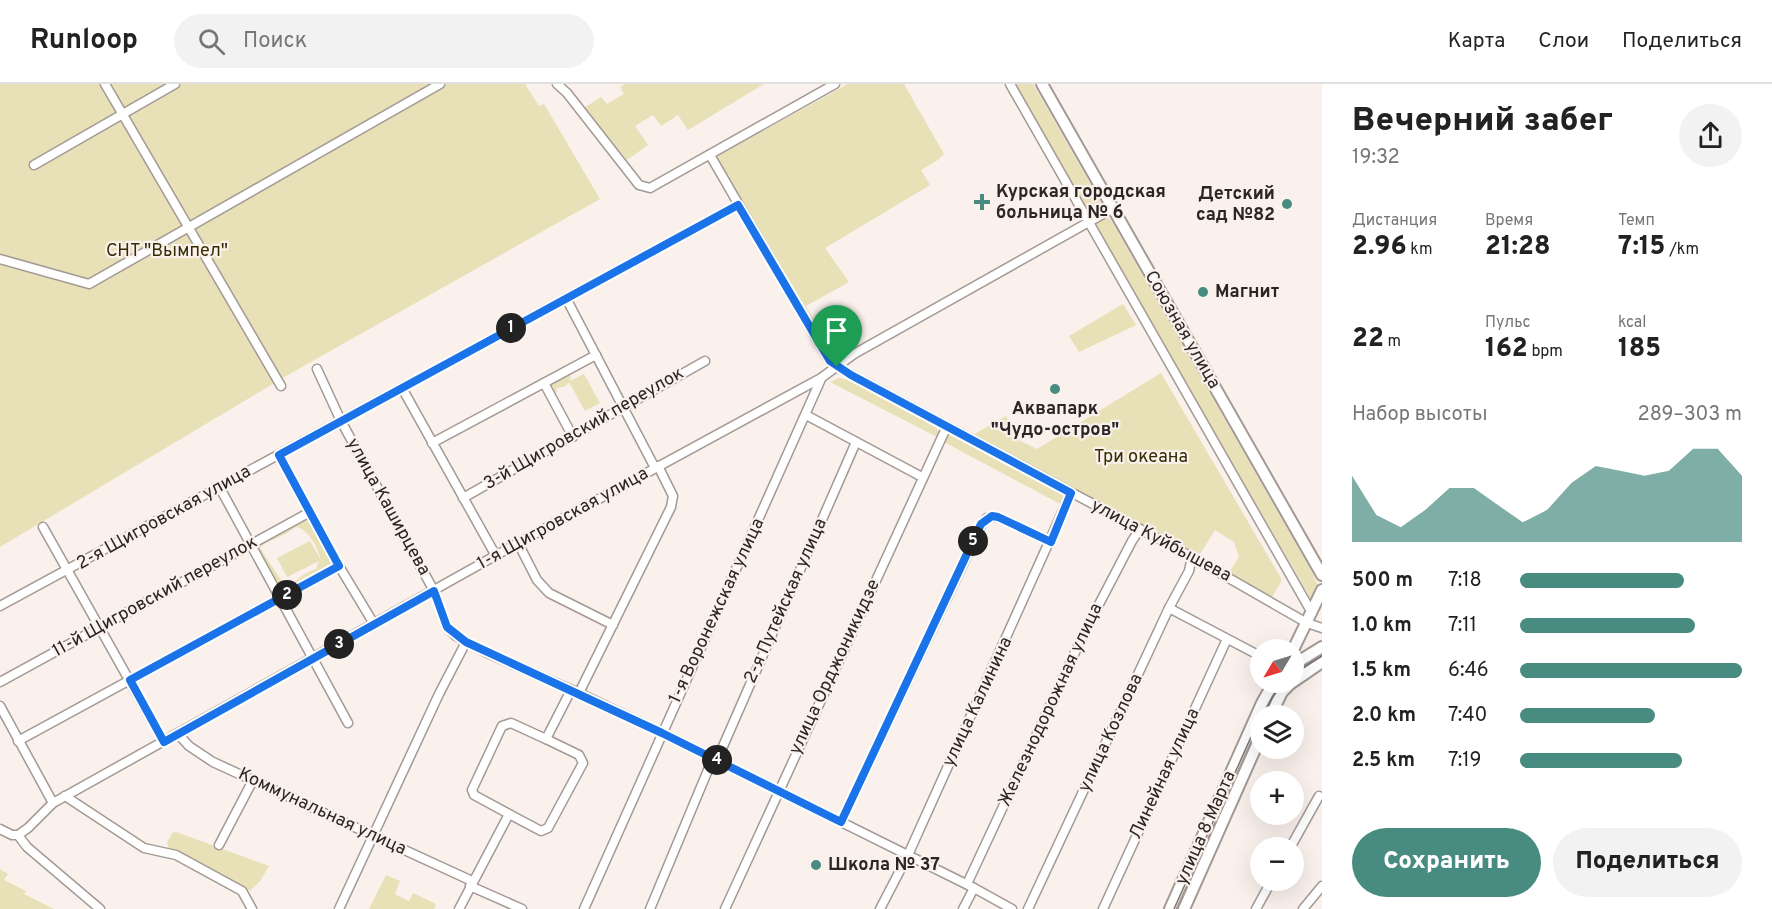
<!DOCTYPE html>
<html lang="ru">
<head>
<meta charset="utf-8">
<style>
	:root { --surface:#fff; --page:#f2f2f2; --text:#222; --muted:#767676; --line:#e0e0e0; --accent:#488c81 }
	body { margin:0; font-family:Overpass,sans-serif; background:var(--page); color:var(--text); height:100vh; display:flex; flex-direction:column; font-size:22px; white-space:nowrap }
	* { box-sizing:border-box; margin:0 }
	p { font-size:20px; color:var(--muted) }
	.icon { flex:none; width:33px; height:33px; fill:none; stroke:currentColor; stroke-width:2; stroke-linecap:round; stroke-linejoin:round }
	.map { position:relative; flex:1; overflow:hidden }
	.drawer { display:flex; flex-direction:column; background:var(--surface); width:450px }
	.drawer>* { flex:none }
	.needle { width:39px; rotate:232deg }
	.tools { position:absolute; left:1250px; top:555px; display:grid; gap:12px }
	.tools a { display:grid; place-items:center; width:54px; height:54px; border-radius:50%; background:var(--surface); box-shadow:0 6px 24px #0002; font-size:30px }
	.pin { position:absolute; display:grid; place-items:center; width:51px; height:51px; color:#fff; margin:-62px -26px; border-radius:50% 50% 50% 0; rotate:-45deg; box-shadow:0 0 6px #0007 }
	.pin .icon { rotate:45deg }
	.km { position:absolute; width:30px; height:30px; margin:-15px; border-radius:50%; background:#222; color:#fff; font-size:16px; line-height:30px; text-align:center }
	.round { display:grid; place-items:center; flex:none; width:63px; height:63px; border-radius:32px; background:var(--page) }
	.overview { display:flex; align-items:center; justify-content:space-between; height:102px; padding:0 30px }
	h1 { font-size:33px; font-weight:800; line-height:45px }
	.metrics { display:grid; grid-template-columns:repeat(3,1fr); gap:9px; height:102px; padding:6px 30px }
	.metrics div { display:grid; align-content:center }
	.metrics b { font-size:26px; font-weight:800 }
	.metrics small { font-size:16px; font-weight:400 }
	.metrics p { font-size:16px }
	.chart { height:168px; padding:12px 30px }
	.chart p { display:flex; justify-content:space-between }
	.chart svg { width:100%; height:108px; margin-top:6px; fill:var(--accent); opacity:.7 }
	.button { display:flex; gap:12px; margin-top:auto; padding:12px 30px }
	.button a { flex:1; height:69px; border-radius:36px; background:var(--accent); color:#fff; font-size:24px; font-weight:800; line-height:69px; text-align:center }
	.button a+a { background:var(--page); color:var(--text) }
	ul { padding:0 30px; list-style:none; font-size:20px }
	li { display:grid; grid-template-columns:96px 72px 1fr; align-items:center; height:45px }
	li i { height:15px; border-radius:8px; background:var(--accent) }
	header { display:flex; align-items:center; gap:36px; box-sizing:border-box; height:84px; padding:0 30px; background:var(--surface); border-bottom:2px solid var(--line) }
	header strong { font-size:28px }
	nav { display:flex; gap:33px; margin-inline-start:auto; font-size:21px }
	.search { width:420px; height:54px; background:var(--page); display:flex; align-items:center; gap:15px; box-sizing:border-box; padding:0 21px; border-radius:33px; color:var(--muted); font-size:22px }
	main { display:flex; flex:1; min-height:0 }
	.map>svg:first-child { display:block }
</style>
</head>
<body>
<header>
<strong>Runloop</strong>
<div class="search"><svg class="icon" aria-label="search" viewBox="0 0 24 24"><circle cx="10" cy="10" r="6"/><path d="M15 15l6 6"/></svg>Поиск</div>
<nav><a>Карта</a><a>Слои</a><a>Поделиться</a></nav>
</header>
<main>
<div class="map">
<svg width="1322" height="825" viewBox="0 0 1322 825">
	<rect width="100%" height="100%" fill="#faf0ec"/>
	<g fill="#e8e0b7">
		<path d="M0,0H525L539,22L544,20L600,115L286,292L0,463Z"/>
		<path d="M626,0H764L688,46L678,31L661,42L653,31L635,42L648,61L627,76L584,24L601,13L607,20L624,10L620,3Z"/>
		<path d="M848,0H904L944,70L938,76L921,86L930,101L825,164L849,198L806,222L832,268L850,257L855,266L836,277L833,276L714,74Z"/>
		<path d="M1013,0H1033L1103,122V126L1090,133Z"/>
		<path d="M1106,132L1111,136L1312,488L1318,502L1311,515L1094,141Z"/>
		<path d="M1123,220L1136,241L1079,268L1069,252Z"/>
		<path d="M571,288L570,297L584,290L600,319L585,327L569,298L566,302L557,304L556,310L552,311L548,298Z"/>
		<path d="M1161,289L1282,496L1271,515L1228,490L1239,473L1234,458L1215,446L1200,470L1196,472L973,351L1006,332L1020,357L1037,365Z"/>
		<path d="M839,294L853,297L935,340L939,349L937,353L830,298Z"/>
		<path d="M952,349L1064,410L1067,415L1064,422L942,357L946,350Z"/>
		<path d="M307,434L332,479L296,500L294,499C300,492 307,488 316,485L319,477L287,493L277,474L310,457L321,476C318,464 309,446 297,443C292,445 288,449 283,451C276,456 267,456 260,464L285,502L286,507L281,509L254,463Z"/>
		<path d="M175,748L179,749L269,782L260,797L250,807L169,764L167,759L172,749Z"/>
		<path d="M0,785L8,790L4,796L26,807L24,810L54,825H0Z"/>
		<path d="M386,791L400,797L395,810L409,817L413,809L436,820L434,825H369Z"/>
	</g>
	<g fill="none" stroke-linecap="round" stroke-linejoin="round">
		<g stroke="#a39995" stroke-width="11">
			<g id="minor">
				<path d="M105,0L281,302"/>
				<path d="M557,0L567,9L639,101L650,104L835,0"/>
				<path d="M1010,0L1312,529"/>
				<path d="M710,71L827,273L837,283L1192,473L1307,539L1322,544"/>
				<path d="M34,81L175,0"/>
				<path d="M0,175L89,200L440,0"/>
				<path d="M566,214L655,384"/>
				<path d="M317,285L341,337L434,507L447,543L456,552L487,569L579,609L662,649L974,804L1012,825"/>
				<path d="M544,299L573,353"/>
				<path d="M402,304L496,472"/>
				<path d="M806,331L922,393"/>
				<path d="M432,359L596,271"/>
				<path d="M279,371L339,482L374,540"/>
				<path d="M220,404L348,639"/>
				<path d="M463,414L705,277"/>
				<path d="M43,443L164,658"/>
				<path d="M518,459L537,496L549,509L613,541"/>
				<path d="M0,522L738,121"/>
				<path d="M1169,524L1260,572"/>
				<path d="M0,598L310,428"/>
				<path d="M579,609L671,423L673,412L658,382"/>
				<path d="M0,622L53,719"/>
				<path d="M178,650L189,662L213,678L472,797"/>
				<path d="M18,657L339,482"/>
				<path d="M717,676L856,358"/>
				<path d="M65,712L144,764L176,771L242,807L252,825"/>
				<path d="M509,730L541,747L548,744L583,679L579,671L546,655L571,606"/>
				<path d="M841,738L982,440L987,434L998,433L1051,458"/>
				<path d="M0,745L12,751H18L27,763L100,825"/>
				<path d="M18,751L28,744L53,719L518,459L821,294L854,270L1112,125"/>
				<path d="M219,761L253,696"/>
				<path d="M1290,764L1319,712"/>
				<path d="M967,800L1084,549L1132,457L1140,445"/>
				<path d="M470,802L522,825"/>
				<path d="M339,825L439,610L466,558"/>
				<path d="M459,825L509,730L474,711L472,706L502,642L511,639L546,655"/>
				<path d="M584,825L821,295"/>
				<path d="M650,825L713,674"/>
				<path d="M725,825L947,342"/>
				<path d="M880,825L908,771L1071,409"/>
				<path d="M963,825L974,804"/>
				<path d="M1028,825L1169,524L1189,487L1192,473"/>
				<path d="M1103,825L1227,555"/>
				<path d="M1256,825L1272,796"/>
				<path d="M1303,825L1322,802"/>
			</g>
		</g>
		<g stroke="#a39995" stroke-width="14">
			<g id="major">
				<path d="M1042,0L1322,491"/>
				<path d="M1293,566L1322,506"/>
				<path d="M1293,581L1322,563"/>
				<path d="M1293,598L1322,578"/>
				<path d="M1270,632L1282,608L1292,598"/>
				<path d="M1170,825L1262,619L1274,598"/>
				<path d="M1184,825L1260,654"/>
			</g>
		</g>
		<use href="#minor" stroke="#fff" stroke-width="8"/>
		<use href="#major" stroke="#fff" stroke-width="10"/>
		<g stroke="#7a7471" stroke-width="1.5">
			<path d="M1293,590L1322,572"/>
			<path d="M1264,632L1272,614L1284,598"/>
			<path d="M1174,825L1260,633"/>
		</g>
	</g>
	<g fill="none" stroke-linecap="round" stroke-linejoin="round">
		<g stroke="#fff" stroke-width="12">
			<path id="route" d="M738,121L830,277L851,291L1071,409L1051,458L998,433L992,432L981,440L841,738L662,649L466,558L447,543L434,507L164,658L130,596L339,482L279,371Z"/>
		</g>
		<use href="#route" stroke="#1a73e8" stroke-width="8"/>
	</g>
	<g fill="#488c81" stroke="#faf0ec" stroke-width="2">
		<path d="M979 109h6v6h6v6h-6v6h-6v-6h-6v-6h6z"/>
		<circle cx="1287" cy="120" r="6"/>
		<circle cx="1203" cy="208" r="6"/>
		<circle cx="1055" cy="305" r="6"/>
		<circle cx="816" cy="781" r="6"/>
	</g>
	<g text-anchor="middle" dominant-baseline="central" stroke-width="4.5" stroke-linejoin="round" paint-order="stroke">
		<g font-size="18" font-weight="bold" fill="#2a2625" stroke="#faf0ec" text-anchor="start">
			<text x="996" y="108">Курская городская<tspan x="996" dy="21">больница № 6</tspan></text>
			<text x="1275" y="110" text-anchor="end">Детский<tspan x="1275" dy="21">сад №82</tspan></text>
			<text x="1215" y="208">Магнит</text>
			<text x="1055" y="325" text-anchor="middle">Аквапарк<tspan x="1055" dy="21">"Чудо-остров"</tspan></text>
			<text x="828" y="781">Школа № 37</text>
		</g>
		<g font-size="18" fill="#352c00" stroke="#faf0ec">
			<text x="167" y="167">СНТ "Вымпел"</text>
			<text x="1141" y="373">Три океана</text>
		</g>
		<g font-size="18" fill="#2a2625" stroke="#faf0ec">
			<text transform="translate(1182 246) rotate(60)">Союзная улица</text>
			<text transform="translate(584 345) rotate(-30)">3-й Щигровский переулок</text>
			<text transform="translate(388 423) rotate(61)">улица Каширцева</text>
			<text transform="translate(164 434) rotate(-29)">2-я Щигровская улица</text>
			<text transform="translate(563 435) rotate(-29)">1-я Щигровская улица</text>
			<text transform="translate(1161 457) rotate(28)">улица Куйбышева</text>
			<text transform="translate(155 513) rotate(-29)">11-й Щигровский переулок</text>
			<text transform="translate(786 517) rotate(-66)">2-я Путейская улица</text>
			<text transform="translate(717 527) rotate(-65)">1-я Воронежская улица</text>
			<text transform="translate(835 583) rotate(-65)">улица Орджоникидзе</text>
			<text transform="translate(978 618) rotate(-65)">улица Калинина</text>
			<text transform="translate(1051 621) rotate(-65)">Железнодорожная улица</text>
			<text transform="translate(1111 649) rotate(-65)">улица Козлова</text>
			<text transform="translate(1165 690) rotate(-65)">Линейная улица</text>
			<text transform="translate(322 728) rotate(25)">Коммунальная улица</text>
			<text transform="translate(1206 744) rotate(-66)">улица 8 Марта</text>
		</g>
	</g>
</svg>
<div class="tools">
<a><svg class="needle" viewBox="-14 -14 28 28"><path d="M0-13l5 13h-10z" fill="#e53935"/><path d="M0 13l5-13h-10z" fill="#767676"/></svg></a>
<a><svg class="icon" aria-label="layers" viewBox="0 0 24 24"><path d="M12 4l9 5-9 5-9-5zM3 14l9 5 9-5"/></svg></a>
<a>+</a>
<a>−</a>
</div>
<div class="pin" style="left:837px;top:283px;background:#1e9e55"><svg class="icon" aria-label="arrive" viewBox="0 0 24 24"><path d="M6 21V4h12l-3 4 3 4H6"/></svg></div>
<b class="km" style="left:511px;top:244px">1</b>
<b class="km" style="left:287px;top:511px">2</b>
<b class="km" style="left:339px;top:560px">3</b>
<b class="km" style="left:717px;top:676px">4</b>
<b class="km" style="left:973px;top:457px">5</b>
</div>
<section class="drawer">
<div class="overview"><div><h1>Вечерний забег</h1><p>19:32</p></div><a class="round"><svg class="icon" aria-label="share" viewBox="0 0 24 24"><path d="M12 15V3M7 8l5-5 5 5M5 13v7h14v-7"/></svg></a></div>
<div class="metrics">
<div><p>Дистанция</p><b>2.96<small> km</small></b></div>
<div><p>Время</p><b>21:28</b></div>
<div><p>Темп</p><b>7:15<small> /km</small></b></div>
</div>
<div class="metrics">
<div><b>22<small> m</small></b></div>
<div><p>Пульс</p><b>162<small> bpm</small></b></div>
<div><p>kcal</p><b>185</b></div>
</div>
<div class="chart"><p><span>Набор высоты</span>289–303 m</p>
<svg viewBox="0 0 160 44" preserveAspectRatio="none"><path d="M0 44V17L10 33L20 38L30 31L40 22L50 22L60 29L70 36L80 31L90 20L100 13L110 15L120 17L130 15L140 6L150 6L160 17V44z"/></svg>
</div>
<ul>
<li><b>500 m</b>7:18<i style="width:74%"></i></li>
<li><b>1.0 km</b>7:11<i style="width:79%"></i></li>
<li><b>1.5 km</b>6:46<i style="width:100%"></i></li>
<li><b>2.0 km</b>7:40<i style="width:61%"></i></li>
<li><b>2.5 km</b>7:19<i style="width:73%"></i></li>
</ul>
<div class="button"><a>Сохранить</a><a>Поделиться</a></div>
</section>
</main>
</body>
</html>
